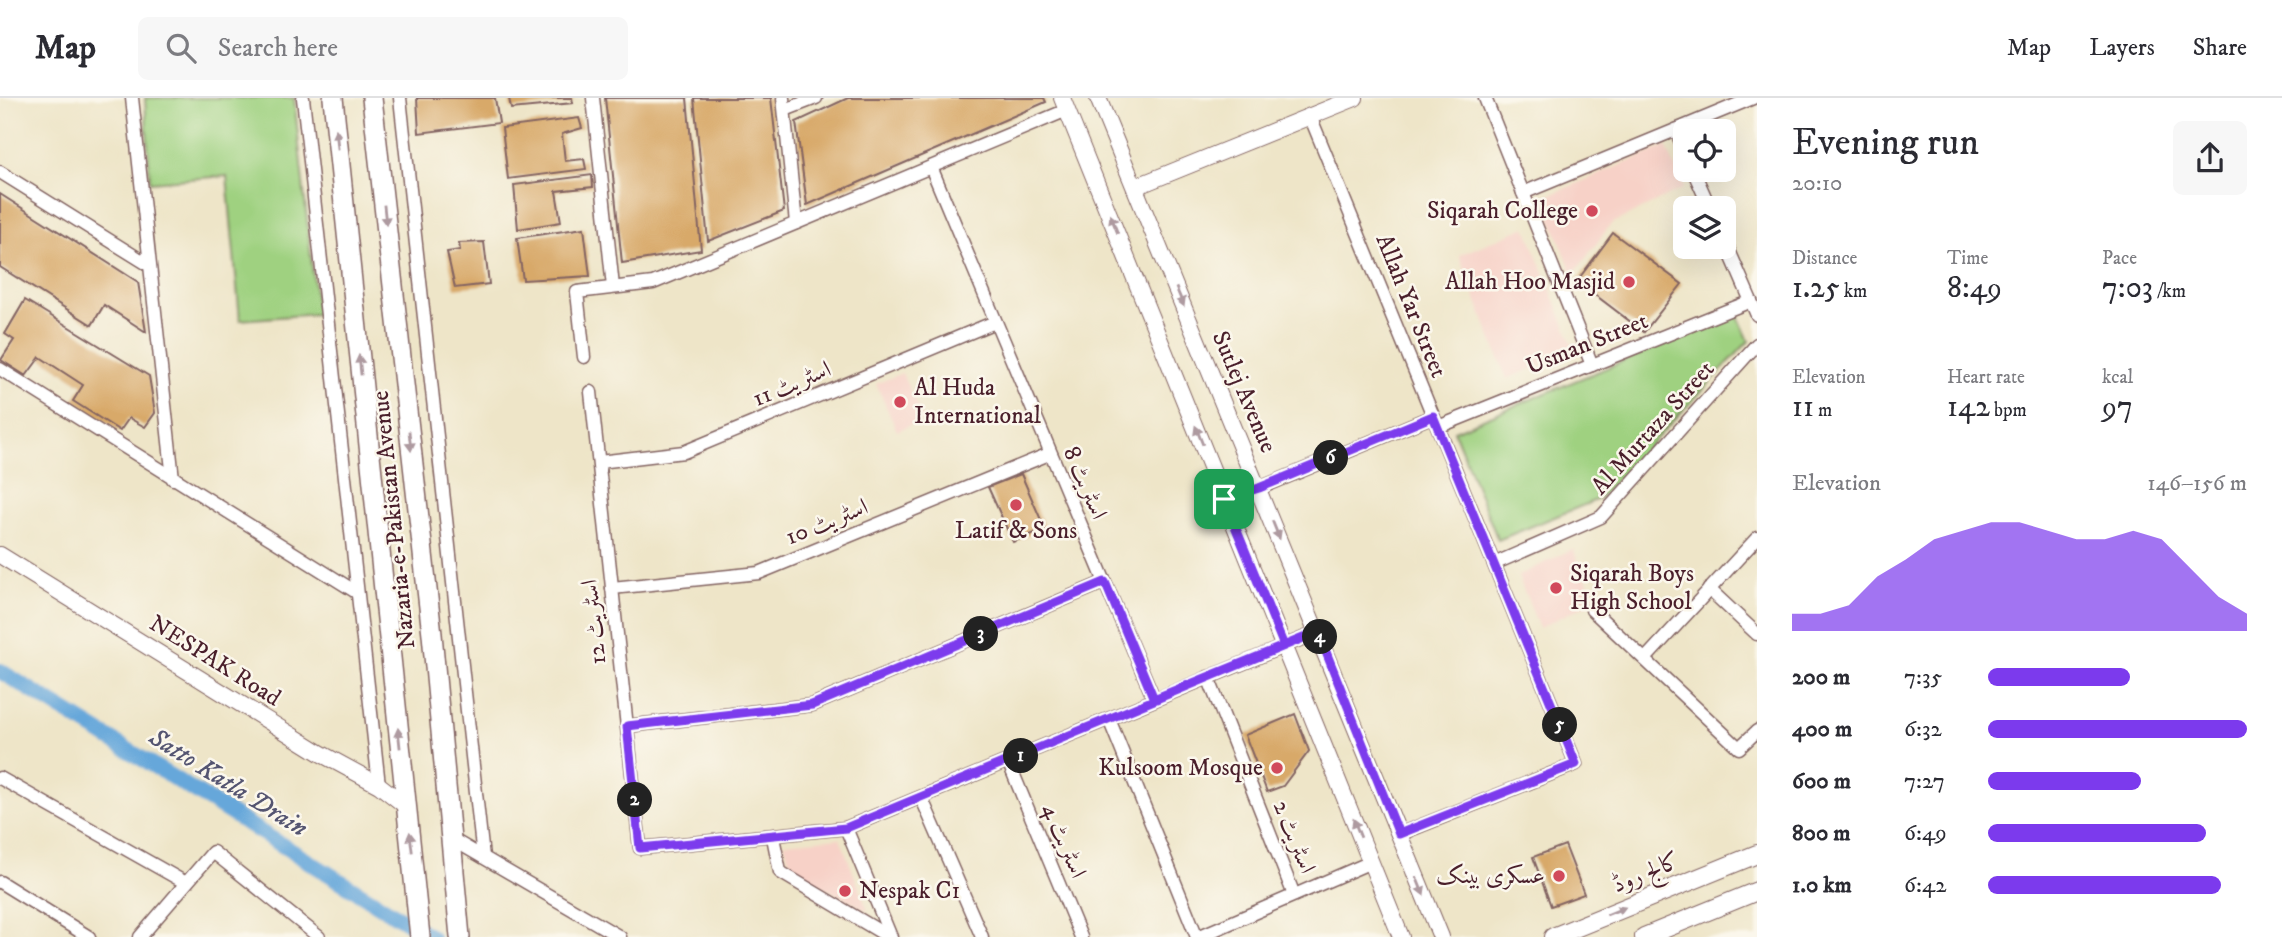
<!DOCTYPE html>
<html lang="en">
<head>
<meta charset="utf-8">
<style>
	:root { --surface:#fff; --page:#f7f7f7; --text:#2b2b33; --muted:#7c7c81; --line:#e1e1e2; --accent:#7c3aed }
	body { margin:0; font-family:"IM FELL DW Pica",Amiri,serif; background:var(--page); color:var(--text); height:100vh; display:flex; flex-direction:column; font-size:26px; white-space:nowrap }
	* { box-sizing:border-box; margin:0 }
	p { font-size:23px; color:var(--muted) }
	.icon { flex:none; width:38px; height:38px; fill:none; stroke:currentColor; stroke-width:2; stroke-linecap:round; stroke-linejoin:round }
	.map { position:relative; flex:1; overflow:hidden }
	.sheet { display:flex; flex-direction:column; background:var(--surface); width:525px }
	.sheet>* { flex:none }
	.fabs { position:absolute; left:1673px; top:21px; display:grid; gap:14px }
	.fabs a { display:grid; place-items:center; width:63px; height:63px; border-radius:10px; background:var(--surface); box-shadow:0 7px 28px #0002; font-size:35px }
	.pin { position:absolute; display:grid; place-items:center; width:60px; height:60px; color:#fff; margin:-30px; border-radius:14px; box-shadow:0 4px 10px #0006 }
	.km { position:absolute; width:35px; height:35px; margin:-18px; border-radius:50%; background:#222; color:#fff; font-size:19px; line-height:35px; text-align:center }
	.round { display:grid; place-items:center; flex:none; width:74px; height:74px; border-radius:10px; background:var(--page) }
	.overview { display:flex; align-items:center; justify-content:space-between; height:119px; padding:0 35px }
	h1 { font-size:38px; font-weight:600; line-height:52px }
	.figures { display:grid; grid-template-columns:repeat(3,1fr); gap:10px; height:119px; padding:7px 35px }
	.figures div { display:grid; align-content:center }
	.figures b { font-size:30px; font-weight:600 }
	.figures small { font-size:19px; font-weight:400 }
	.figures p { font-size:19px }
	.chart { height:196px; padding:14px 35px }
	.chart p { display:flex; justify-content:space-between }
	.chart svg { width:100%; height:126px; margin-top:7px; fill:var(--accent); opacity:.7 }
	ul { padding:0 35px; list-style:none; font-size:23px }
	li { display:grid; grid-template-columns:112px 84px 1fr; align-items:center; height:52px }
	li i { height:18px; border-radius:9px; background:var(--accent) }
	header { display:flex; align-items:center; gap:42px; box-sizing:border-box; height:98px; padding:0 35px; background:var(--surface); border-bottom:2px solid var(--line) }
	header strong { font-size:33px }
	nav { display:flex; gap:38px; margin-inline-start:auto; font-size:24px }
	.search { width:490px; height:63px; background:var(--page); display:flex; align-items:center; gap:18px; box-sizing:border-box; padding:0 24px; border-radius:10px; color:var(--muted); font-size:26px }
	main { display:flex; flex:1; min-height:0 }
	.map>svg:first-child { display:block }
</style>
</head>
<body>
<header>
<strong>Map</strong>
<div class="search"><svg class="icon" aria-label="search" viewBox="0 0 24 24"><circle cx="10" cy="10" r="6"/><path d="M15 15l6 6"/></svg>Search here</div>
<nav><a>Map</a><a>Layers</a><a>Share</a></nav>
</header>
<main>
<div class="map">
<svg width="1757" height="839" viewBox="0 0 1757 839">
	<rect width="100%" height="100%" fill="#fbf7ec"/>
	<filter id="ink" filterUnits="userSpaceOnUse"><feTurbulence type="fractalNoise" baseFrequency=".0143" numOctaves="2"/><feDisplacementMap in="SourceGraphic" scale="14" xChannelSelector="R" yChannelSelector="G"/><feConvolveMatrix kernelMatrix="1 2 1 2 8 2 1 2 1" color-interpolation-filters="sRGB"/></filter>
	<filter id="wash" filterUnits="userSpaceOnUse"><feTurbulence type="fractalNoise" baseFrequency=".00686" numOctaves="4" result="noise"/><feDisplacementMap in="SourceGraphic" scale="28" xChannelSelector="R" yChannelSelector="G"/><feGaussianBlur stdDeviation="1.57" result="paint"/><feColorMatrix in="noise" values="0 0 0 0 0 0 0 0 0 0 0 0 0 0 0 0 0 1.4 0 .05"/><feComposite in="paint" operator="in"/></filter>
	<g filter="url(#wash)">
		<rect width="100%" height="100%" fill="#eee5c8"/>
		<g fill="#f7d1c7">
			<path d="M1666,48L1684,90L1611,126L1573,177L1543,100Z"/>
			<path d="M1526,129L1575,253L1507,281L1459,157Z"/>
			<path d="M902,275L923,321L897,333L876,286Z"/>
			<path d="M1573,451L1595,502L1539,530L1518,478Z"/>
			<path d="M840,740L868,813L792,772L784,745Z"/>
		</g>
		<g fill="#9fd180" stroke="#747856" stroke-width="2">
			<path d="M145,0H294L317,216L240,222L227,78L150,84Z"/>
			<path d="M1737,216L1749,243L1599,401L1498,442L1454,333Z"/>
		</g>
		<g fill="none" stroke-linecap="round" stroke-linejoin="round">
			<path stroke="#66a7da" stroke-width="16" d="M0,573L431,839"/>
		</g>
		<g id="blocks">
			<g fill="#d8a969">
				<path d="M417,0H495L499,25L419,35Z"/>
				<path d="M509,0H572L573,5L511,11Z"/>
				<path d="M605,0H687L701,152L622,165Z"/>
				<path d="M694,0H771L784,113L708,143Z"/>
				<path d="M848,0H1044L1046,4L807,107L796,24Z"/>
				<path d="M579,20L582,30L562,36L565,63L584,61L586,71L508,81L502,30Z"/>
				<path d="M592,77L593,89L556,93L561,124L518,131L514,87Z"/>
				<path d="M0,96L138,184L146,234L104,207L92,227L0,169Z"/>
				<path d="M584,130L590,178L523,182L517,140Z"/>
				<path d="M1613,135L1682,186L1644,234L1577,183Z"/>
				<path d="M484,144L489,186L455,190L447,154L460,152L459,145Z"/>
				<path d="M25,202L149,278L155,315L145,329L129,320L120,333L73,303L83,287L40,259L26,278L1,262L14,242L5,236Z"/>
				<path d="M1021,376L1045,431L1013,444L988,389Z"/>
				<path d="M1295,616L1309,653L1283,688L1267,694L1245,637Z"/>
				<path d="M1565,747L1584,796L1551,808L1533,759Z"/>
			</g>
		</g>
	</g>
	<g filter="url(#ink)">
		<use href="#blocks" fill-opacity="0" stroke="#836462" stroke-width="2"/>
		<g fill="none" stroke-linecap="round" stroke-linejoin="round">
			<g stroke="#836462" stroke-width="15">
				<g id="minor">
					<path d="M132,0L173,381"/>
					<path d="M303,0L379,687"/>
					<path d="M400,0L483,759"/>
					<path d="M593,0L613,189"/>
					<path d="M783,0L796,125"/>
					<path d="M1485,0L1592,267"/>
					<path d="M785,12L816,0"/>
					<path d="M1310,18L1576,666L1400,736"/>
					<path d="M1676,32L1685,54"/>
					<path d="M931,69L1154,601"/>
					<path d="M1693,72L1710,110"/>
					<path d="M0,74L149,167"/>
					<path d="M1523,95L1753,0"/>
					<path d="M1724,141L1757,217"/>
					<path d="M584,259L577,194L653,185L1067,12"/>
					<path d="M0,271L356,494"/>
					<path d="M591,294L640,750L846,730L1318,534"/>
					<path d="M1438,329L1751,203"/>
					<path d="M599,364L684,354L995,224"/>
					<path d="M1225,401L1260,390L1433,318"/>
					<path d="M1496,465L1601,419L1757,246"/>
					<path d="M612,490L759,475L1049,356"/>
					<path d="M1709,491L1757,536"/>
					<path d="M1592,512L1739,650L1757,633"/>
					<path d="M1646,560L1757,440"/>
					<path d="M1208,579L1294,797"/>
					<path d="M1109,621L1197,839"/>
					<path d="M627,628L812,607L1105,484"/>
					<path d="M1008,663L1081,839"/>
					<path d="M0,680L186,785"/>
					<path d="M922,701L982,839"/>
					<path d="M846,730L891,839"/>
					<path d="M773,739L780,774L889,839"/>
					<path d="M450,740L620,839"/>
					<path d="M0,784L89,839"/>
					<path d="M140,839L213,754L319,839"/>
					<path d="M1198,839L1371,764"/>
				</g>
			</g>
			<g stroke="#836462" stroke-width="18">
				<g id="tertiary">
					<path d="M1062,0L1401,839"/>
					<path d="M1098,0L1441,839"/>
					<path d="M1135,89L1355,0"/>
					<path d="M0,457L320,655L379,687L406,708"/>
				</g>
			</g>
			<g stroke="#836462" stroke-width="20">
				<g id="secondary">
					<path d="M1553,839L1757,756"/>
					<path d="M1644,839L1757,793"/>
				</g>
			</g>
			<g stroke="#836462" stroke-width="22">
				<g id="primary">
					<path d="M333,0L420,839"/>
					<path d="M372,0L432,536L460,839"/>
				</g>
			</g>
			<use href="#minor" stroke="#fff" stroke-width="12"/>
			<use href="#tertiary" stroke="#fff" stroke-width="16"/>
			<use href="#secondary" stroke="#fff" stroke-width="18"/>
			<use href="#primary" stroke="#fff" stroke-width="19"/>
		</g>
		<defs><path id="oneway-solid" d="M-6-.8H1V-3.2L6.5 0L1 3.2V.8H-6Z" transform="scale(1.75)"/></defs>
		<g fill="#ae9aa0">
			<use href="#oneway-solid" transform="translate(337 41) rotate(-96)"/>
			<use href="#oneway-solid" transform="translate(385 117) rotate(84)"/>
			<use href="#oneway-solid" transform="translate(1114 126) rotate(-112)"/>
			<use href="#oneway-solid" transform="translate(1180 199) rotate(67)"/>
			<use href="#oneway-solid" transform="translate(360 267) rotate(-96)"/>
			<use href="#oneway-solid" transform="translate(1199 337) rotate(-112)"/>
			<use href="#oneway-solid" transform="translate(410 343) rotate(84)"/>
			<use href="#oneway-solid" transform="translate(1276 432) rotate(68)"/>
			<use href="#oneway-solid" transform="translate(399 640) rotate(-96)"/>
			<use href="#oneway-solid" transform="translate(1357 730) rotate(-112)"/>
			<use href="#oneway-solid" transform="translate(411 744) rotate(-97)"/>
			<use href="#oneway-solid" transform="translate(1420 788) rotate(68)"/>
			<use href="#oneway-solid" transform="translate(1616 813) rotate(-22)"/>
		</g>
	</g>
	<g fill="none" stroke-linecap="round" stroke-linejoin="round" filter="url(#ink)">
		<g stroke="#fff" stroke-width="14">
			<path id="route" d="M1224,401L1284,548L846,730L640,750L627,628L812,607L1105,484L1154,601L1318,534L1399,736L1576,666L1433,318L1259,390L1224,401"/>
		</g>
		<use href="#route" stroke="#7c3aed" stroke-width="9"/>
	</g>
	<g fill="#d1495b" stroke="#fbf7ec" stroke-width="2.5">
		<circle cx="1592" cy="113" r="7"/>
		<circle cx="1629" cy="184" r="7"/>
		<circle cx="900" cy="304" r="7"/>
		<circle cx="1016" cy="407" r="7"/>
		<circle cx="1556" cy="490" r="7"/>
		<circle cx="1277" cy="670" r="7"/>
		<circle cx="1559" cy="778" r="7"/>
		<circle cx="845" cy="793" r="7"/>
	</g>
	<g text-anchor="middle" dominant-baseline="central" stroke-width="5" stroke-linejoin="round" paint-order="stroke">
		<g font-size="24" fill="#4a1f2b" stroke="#fbf7ec" text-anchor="end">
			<text x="1578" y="113">Siqarah College</text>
			<text x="1615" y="184">Allah Hoo Masjid</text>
			<text x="914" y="290" text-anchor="start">Al Huda<tspan x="914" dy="28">International</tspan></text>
			<text x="1016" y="433" text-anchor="middle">Latif &amp; Sons</text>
			<text x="1570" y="476" text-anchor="start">Siqarah Boys<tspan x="1570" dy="28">High School</tspan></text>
			<text x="1263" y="670">Kulsoom Mosque</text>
			<text x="1545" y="778">عسکری بینک</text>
			<text x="859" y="793" text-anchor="start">Nespak C1</text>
		</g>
		<g font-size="24" fill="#4a1f2b" stroke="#fbf7ec">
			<text transform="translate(1411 208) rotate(68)">Allah Yar Street</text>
			<text transform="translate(1587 246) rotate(-22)">Usman Street</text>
			<text transform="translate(792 286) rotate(-23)">اسٹریٹ 11</text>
			<text transform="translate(1244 294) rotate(67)">Sutlej Avenue</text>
			<text transform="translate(1653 330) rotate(-48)">Al Murtaza Street</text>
			<text transform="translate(1085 385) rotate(67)">اسٹریٹ 8</text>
			<text transform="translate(394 422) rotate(-96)">Nazaria-e-Pakistan Avenue</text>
			<text transform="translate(827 424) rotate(-22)">اسٹریٹ 10</text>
			<text transform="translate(594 524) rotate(-96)">اسٹریٹ 12</text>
			<text transform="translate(215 563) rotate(32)">NESPAK Road</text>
			<text transform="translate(1294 739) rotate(68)">اسٹریٹ 2</text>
			<text transform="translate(1064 743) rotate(67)">اسٹریٹ 4</text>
			<text transform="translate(1646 775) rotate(-22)">کالج روڈ</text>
		</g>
		<g font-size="26" font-style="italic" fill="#555571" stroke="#fbf7ec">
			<text transform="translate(228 685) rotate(32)">Satto Katla Drain</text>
		</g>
	</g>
</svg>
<div class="fabs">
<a><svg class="icon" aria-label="locate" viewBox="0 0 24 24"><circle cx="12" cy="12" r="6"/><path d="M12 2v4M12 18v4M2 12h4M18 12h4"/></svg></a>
<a><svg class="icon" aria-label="layers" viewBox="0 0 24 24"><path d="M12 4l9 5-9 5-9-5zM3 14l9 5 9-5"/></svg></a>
</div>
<div class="pin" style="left:1224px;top:401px;background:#1e9e55"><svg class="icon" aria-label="arrive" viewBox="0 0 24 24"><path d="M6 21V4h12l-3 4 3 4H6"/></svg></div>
<b class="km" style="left:1021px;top:658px">1</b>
<b class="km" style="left:635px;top:702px">2</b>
<b class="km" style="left:981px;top:536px">3</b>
<b class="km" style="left:1320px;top:539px">4</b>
<b class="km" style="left:1560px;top:627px">5</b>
<b class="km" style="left:1331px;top:360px">6</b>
</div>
<section class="sheet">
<div class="overview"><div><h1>Evening run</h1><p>20:10</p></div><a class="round"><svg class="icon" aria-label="share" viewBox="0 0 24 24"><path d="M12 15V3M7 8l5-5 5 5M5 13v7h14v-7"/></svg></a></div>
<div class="figures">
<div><p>Distance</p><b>1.25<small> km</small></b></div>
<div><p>Time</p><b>8:49</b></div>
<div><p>Pace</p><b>7:03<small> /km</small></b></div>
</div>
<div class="figures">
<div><p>Elevation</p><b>11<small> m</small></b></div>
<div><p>Heart rate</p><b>142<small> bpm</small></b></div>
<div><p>kcal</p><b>97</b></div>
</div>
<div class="chart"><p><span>Elevation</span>146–156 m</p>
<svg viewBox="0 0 160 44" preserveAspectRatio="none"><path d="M0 44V38L10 38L20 35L30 25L40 19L50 12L60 9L70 6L80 6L90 9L100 12L110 12L120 9L130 12L140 22L150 32L160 38V44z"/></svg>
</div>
<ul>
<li><b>200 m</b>7:35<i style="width:55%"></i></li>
<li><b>400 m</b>6:32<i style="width:100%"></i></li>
<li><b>600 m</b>7:27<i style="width:59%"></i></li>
<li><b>800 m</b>6:49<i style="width:84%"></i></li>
<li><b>1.0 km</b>6:42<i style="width:90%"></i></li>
</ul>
</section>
</main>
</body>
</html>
